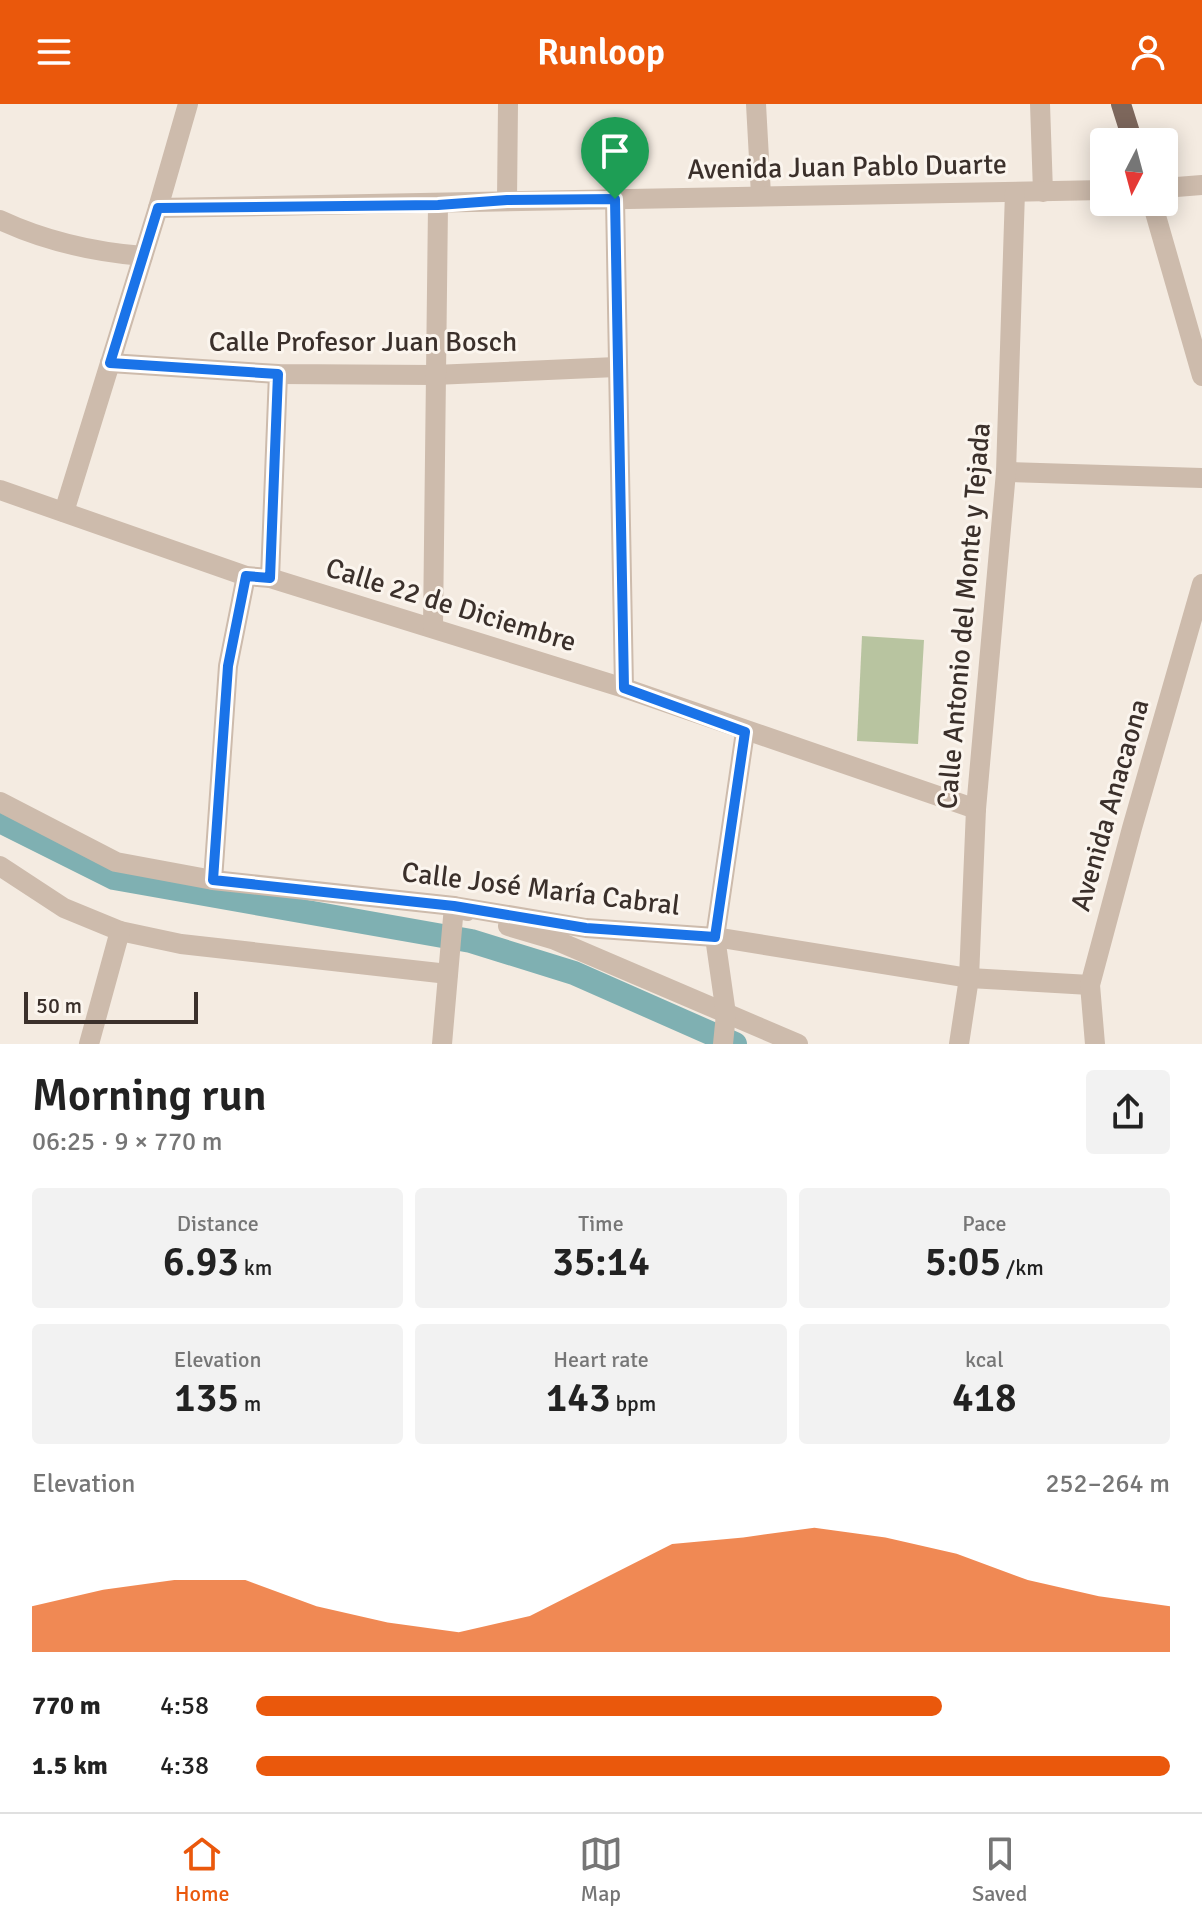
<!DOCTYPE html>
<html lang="en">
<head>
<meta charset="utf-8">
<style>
	:root { --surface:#fff; --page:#f2f2f2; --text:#222; --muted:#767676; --line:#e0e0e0; --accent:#ea580c }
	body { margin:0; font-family:Signika,sans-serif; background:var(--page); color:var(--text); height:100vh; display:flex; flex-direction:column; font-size:30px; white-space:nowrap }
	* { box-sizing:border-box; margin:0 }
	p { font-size:26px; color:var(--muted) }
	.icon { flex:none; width:44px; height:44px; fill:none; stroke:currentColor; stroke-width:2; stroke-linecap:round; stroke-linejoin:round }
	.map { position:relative; height:940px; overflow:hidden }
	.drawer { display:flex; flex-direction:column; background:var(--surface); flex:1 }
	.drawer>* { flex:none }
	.needle { width:52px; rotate:186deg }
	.tools { position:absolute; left:1090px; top:24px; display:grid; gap:16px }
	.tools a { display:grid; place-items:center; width:88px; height:88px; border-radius:8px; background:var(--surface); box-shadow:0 4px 20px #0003; font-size:40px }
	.scale { position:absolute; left:24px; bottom:20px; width:174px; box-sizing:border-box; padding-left:8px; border:4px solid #3b302b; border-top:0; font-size:22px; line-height:28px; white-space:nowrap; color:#3b302b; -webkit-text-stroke:6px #fbf5ee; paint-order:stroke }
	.pin { position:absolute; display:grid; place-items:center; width:68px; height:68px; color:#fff; margin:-82px -34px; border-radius:50% 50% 50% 0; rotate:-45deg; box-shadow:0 0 8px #0007 }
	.pin .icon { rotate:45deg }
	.round { display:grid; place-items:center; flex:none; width:84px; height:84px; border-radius:8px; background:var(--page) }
	.summary { display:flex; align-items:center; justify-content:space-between; height:136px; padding:0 32px }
	h1 { font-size:44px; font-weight:600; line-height:60px }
	.metrics { display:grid; grid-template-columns:repeat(3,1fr); gap:12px; height:136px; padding:8px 32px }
	.metrics div { display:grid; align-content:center; border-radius:8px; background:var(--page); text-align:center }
	.metrics b { font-size:40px; font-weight:600 }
	.metrics small { font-size:22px; font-weight:400 }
	.metrics p { font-size:22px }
	.chart { height:224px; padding:16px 32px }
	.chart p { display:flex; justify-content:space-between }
	.chart svg { width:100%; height:144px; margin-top:8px; fill:var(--accent); opacity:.7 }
	ul { padding:0 32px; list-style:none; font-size:26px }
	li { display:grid; grid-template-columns:128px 96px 1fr; align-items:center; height:60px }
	li i { height:20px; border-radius:10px; background:var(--accent) }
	header { display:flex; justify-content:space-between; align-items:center; height:104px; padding:0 32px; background:var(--accent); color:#fff; font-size:36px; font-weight:600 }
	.dock { display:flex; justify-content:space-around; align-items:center; height:112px; border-top:2px solid var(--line); background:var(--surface); font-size:22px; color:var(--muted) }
	.dock a { display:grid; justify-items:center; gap:4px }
	.dock .on { color:var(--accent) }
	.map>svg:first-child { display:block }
</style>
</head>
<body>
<header><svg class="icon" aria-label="menu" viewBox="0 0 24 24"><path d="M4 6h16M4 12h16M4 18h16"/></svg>Runloop<svg class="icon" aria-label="person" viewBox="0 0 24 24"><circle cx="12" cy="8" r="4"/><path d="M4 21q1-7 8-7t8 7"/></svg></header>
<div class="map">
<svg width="1202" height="940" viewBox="0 0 1202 940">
	<rect width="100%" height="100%" fill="#f4ebe1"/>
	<path fill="#b8c4a0" d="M862,532L924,536L918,640L857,637Z"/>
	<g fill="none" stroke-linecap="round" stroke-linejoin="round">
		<path stroke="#7fb0b2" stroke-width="24" d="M0,717L114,774L471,837L574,869L735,940"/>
		<g stroke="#cdbbac" stroke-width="20">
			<path d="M756,0L761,91"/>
			<path d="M1040,0L1043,88"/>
			<path d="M1164,84L1202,81"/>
			<path d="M615,95L624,584"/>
			<path d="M507,96L508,0"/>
			<path d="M1152,98L1202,272"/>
			<path d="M158,104L1104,86"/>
			<path d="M0,116C45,137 94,148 143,152"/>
			<path d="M110,259L278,270L434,271L616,263"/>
			<path d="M1006,368L1202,374"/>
			<path d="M0,386L246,472L270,474L624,584L976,705"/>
			<path d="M64,408L158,104L188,0"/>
			<path d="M270,474L278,270"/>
			<path d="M433,523L438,101"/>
			<path d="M0,698L116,758L213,776L454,802L586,824L715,833L969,874L1090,881"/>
			<path d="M0,762L64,804L120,827L181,840L448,870"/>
			<path d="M213,776L228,562L246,472"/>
			<path d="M508,822L555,836L798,940"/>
			<path d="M89,940L120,827"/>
			<path d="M442,940L454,802L467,807"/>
			<path d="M723,940L726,910L715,833L745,628"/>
			<path d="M959,940L969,874L976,705L1006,368L1015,88"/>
			<path d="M1095,940L1090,881L1132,724L1202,480"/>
		</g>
		<path stroke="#7d675c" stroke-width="20" d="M1121,0L1133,38"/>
	</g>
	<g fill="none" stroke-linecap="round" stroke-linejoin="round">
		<g stroke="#fff" stroke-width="16">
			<path id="route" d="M615,95L624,584L745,628L715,833L586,824L454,802L213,776L228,562L246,472L270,474L278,270L110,259L158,104L438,101L507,96Z"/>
		</g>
		<use href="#route" stroke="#1a73e8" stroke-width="10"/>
	</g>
	<g text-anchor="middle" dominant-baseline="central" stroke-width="6" stroke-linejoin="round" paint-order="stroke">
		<g font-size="28" fill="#3b302b" stroke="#fbf5ee">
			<text transform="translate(847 63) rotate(-1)">Avenida Juan Pablo Duarte</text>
			<text x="363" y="238">Calle Profesor Juan Bosch</text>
			<text transform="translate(451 501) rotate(17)">Calle 22 de Diciembre</text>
			<text transform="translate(964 512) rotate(-85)">Calle Antonio del Monte y Tejada</text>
			<text transform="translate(1110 701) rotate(-74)">Avenida Anacaona</text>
			<text transform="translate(541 785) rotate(7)">Calle José María Cabral</text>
		</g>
	</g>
</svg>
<div class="tools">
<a><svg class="needle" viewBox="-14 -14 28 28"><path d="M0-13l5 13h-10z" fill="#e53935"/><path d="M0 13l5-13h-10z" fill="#767676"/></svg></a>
</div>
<div class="scale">50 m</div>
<div class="pin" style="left:615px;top:95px;background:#1e9e55"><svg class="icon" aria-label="arrive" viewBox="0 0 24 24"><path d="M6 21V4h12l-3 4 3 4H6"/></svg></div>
</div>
<section class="drawer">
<div class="summary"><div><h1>Morning run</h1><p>06:25 · 9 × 770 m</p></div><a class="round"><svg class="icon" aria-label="share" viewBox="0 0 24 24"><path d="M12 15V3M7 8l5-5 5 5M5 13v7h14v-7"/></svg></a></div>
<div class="metrics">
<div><p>Distance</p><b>6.93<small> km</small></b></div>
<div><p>Time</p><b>35:14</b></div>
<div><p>Pace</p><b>5:05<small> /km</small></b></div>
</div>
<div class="metrics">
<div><p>Elevation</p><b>135<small> m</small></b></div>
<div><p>Heart rate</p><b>143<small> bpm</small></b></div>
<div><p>kcal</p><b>418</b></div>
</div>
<div class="chart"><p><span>Elevation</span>252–264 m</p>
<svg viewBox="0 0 160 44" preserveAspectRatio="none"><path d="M0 44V30L10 25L20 22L30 22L40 30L50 35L60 38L70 33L80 22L90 11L100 9L110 6L120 9L130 14L140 22L150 27L160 30V44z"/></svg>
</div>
<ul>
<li><b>770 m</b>4:58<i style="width:75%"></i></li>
<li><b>1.5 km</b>4:38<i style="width:100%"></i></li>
</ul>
</section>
<nav class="dock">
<a class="on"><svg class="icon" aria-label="home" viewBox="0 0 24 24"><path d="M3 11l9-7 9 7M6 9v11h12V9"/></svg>Home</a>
<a><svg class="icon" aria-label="map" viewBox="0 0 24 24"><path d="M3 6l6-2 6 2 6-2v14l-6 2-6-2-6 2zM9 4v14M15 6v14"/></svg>Map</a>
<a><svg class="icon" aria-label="saved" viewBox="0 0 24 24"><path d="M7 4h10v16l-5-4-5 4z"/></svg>Saved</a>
</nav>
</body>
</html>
